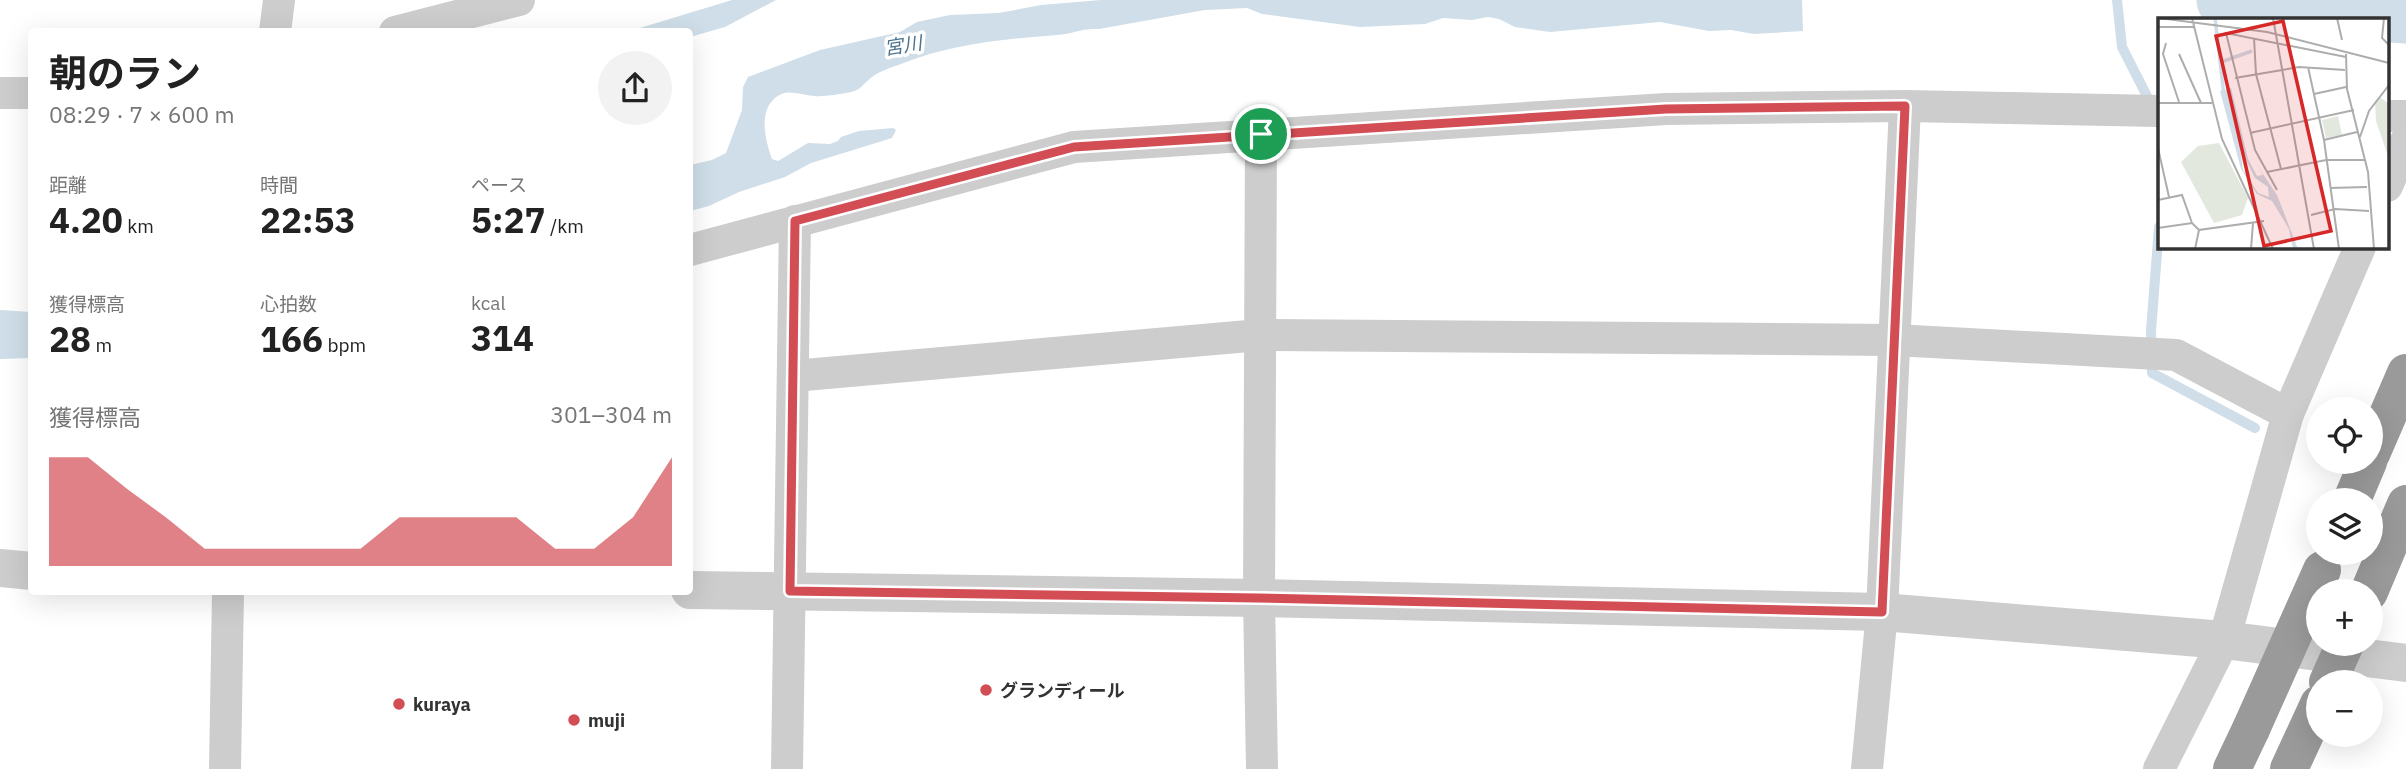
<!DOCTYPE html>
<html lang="ja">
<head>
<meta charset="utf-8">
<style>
	:root { --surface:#fff; --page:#f2f2f2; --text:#222; --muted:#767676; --accent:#d24d54 }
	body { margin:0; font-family:"IBM Plex Sans","Noto Sans JP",sans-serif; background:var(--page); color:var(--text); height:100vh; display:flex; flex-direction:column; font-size:26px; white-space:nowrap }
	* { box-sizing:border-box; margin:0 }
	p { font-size:23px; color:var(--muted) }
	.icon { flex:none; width:38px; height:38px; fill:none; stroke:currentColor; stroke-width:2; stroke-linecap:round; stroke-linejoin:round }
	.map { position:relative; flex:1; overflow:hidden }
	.panel { position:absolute; left:28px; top:28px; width:665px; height:567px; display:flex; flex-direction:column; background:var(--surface); border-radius:7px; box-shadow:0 7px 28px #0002 }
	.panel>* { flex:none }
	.buttons { position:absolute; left:2306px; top:397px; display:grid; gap:14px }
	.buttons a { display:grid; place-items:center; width:77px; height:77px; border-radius:50%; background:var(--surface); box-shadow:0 7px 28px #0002; font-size:35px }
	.pin { position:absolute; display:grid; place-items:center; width:60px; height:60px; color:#fff; margin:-30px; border:4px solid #fff; border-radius:50%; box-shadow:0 2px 7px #0007 }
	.round { display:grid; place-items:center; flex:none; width:74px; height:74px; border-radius:37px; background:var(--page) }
	.overview { display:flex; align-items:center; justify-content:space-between; height:119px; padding:0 21px }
	h1 { font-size:38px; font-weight:700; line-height:52px }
	.metrics { display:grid; grid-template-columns:repeat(3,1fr); gap:10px; height:119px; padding:7px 21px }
	.metrics div { display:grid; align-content:center }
	.metrics b { font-size:35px; font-weight:700 }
	.metrics small { font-size:19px; font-weight:400 }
	.metrics p { font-size:19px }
	.chart { height:196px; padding:14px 21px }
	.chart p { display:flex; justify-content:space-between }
	.chart svg { width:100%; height:126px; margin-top:7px; fill:var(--accent); opacity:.7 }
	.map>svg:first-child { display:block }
</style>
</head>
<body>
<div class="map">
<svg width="2406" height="769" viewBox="0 0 2406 769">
	<rect width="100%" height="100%" fill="#fff"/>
	<g fill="#cfdee8">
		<path d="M732,0H776L725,27L690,37V32L630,31Z"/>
		<path d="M1101,0H1802L1803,31L1754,34L1731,30L1709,31L1660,22L1550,32L1515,27L1499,19L1488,17L1472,20L1443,18L1425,24L1360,27L1262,14L1247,8L1205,10L1099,29C1080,28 1073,34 1057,35C1004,39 951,44 901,64C892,67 880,71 872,77C864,83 861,90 851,92C840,94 825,97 814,96C800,95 786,87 774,99C758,114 766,142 772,159L778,161L808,143L830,144L838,141L841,137L859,131L893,128L896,130L892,138L811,163L785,177L739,192L709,206L690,211V165L712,160L726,153L742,110L743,87L748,77L820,50L900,32L917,22L950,15L999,13L1041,5Z"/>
		<path d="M0,310L31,312V358L0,359Z"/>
	</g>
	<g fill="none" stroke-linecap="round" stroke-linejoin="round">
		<g stroke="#cfdee8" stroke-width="10">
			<path d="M2117,0L2122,47L2152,106"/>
			<path d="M2159,227L2151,331L2152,373L2255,428"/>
		</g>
		<path stroke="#cfdee8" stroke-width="61" d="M2227,0L2406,13"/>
		<g stroke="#cdcdcd" stroke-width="32">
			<path d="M275,32L279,0"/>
			<path d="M395,32L519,0"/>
			<path d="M0,93H32"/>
			<path d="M2387,116H2406"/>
			<path d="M1261,134L1259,598L1262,769"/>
			<path d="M2387,186L2406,141"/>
			<path d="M690,250L1074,147L1666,109L1905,106L2159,111"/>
			<path d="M793,376L1260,335L1894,340L2176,355L2288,414"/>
			<path d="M225,769L228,592"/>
			<path d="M787,769L795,221"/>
			<path d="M1867,769L1882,612L1905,106"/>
			<path d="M2159,769L2224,640L2288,414L2360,247"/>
		</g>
		<g stroke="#cdcdcd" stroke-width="38">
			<path d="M0,568L32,571"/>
			<path d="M690,590L1259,598L1882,612L2224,640L2406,663"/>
		</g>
		<g stroke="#9a9a9a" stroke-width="38">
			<path d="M2371,454L2406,373"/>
			<path d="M2352,500L2368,462"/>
			<path d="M2369,592L2406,504"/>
			<path d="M2232,769L2251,729"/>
			<path d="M2289,769L2319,704"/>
		</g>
		<g stroke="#9a9a9a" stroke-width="38">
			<path d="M2328,682L2345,644"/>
			<path d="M2251,729L2322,570"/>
		</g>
	</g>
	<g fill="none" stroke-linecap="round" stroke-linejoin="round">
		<g stroke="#fff" stroke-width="14">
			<path id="route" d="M1905,106L1882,612L1258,598L790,591L795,221L1074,147L1666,109Z"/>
		</g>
		<use href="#route" stroke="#d24d54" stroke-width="9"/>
	</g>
	<g fill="#d24d54" stroke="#fff" stroke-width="2.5">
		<circle cx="986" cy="690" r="7"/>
		<circle cx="399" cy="704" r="7"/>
		<circle cx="574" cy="720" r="7"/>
	</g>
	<g text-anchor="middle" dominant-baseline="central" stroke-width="7" stroke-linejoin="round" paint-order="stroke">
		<g font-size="18" font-weight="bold" fill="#333" stroke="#fff" text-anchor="start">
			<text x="1000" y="690">グランディール</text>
			<text x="413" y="704">kuraya</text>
			<text x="588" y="720">muji</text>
		</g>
		<g font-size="19" font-style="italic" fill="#49718d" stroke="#fff">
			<text transform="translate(903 45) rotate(-9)">宮川</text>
		</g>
	</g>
	<g transform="translate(2158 18)">
		<rect width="231" height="231" fill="#fff"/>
		<path d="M222,79L231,86V141L218,103L217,83ZM180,98L184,117L168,120L164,102ZM61,125L90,180L84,197L56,205L23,144L40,128Z" fill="#e2e8dd"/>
		<path d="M73,70L90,141L99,158L105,157L99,147L119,177L140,231H135L131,211L114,183L99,176L83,151L62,73ZM82,130L97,160L110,169L111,179L100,175L85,152Z" fill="#cfdee8" fill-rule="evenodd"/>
		<path fill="none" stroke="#cfdee8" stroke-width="3.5" d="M57,0L66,78M63,44L94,33"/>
		<path fill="none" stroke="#adadad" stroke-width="2" d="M1,0L109,14L231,45M34,0L64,121L115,231M115,0L156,231M179,0L184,22M226,0L224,20L231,27M0,9H36M96,20L98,56L123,151M8,25L5,36L21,84M21,36L43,85M188,36L189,71L210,154L216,231M150,49L166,122L181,231M77,60L141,49L187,52M156,76L188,69M0,85H54M92,115L196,92M202,119L211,93L231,67M166,122L199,114M0,130L11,179M109,154L168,142H207M172,170L209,169M119,172L97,132L68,15L188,39M0,182L24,177L34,205M153,197L177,191L211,193M0,210L34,205L41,212M37,231L41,212L106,203M93,231L95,205"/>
		<path fill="#d62828" fill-opacity="0.15" stroke="#d62828" stroke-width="3.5" d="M125,3L173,213L106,228L58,18Z"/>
		<rect width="231" height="231" fill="none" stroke="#333" stroke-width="3.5"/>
	</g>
</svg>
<div class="buttons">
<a><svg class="icon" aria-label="locate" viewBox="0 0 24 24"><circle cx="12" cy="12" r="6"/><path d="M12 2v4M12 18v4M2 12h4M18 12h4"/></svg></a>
<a><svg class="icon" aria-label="layers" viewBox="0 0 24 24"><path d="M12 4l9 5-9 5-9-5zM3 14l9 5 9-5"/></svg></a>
<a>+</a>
<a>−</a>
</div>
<div class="pin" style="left:1261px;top:134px;background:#1e9e55"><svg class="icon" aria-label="arrive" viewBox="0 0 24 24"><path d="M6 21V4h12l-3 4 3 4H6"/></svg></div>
<section class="panel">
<div class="overview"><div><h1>朝のラン</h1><p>08:29 · 7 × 600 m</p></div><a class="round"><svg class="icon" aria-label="share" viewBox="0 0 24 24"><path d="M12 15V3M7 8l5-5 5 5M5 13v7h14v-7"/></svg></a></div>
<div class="metrics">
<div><p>距離</p><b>4.20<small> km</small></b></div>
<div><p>時間</p><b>22:53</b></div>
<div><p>ペース</p><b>5:27<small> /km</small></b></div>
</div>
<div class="metrics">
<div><p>獲得標高</p><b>28<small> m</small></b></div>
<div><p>心拍数</p><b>166<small> bpm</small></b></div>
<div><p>kcal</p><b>314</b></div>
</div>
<div class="chart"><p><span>獲得標高</span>301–304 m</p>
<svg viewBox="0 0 160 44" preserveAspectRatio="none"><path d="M0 44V6L10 6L20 17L30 27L40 38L50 38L60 38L70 38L80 38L90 27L100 27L110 27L120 27L130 38L140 38L150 27L160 6V44z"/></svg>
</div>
</section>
</div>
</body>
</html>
